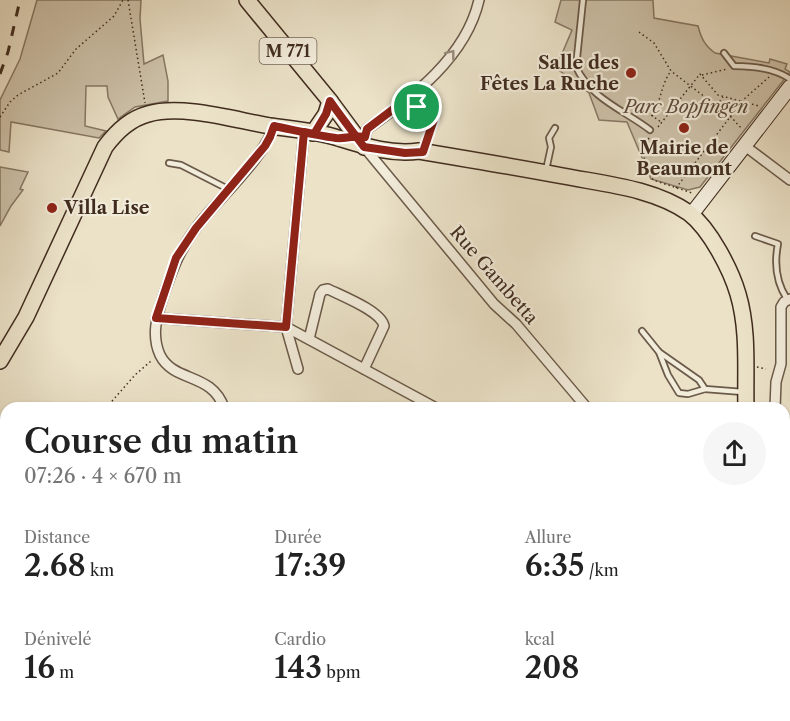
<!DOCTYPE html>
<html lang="fr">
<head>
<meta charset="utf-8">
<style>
	:root { --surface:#fff; --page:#f6f6f6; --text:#222; --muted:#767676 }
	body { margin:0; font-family:"Libre Caslon Text",serif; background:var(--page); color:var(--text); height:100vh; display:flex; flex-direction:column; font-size:22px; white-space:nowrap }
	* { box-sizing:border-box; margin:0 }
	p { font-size:20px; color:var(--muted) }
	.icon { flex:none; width:33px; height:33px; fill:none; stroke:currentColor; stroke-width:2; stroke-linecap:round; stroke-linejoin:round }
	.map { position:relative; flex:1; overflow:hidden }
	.drawer { position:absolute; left:0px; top:402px; width:790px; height:320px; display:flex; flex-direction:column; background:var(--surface); border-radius:18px 18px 0 0; box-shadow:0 2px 4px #0004 }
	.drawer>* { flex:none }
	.pin { position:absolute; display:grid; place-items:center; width:51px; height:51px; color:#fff; margin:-26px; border:3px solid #fff; border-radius:50%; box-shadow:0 2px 6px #0007 }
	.round { display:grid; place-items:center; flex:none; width:63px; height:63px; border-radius:32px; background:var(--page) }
	.headline { display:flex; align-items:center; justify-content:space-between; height:102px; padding:0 24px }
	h1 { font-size:33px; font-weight:600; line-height:45px }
	.metrics { display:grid; grid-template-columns:repeat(3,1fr); gap:9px; height:102px; padding:6px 24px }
	.metrics div { display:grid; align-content:center }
	.metrics b { font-size:30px; font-weight:600 }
	.metrics small { font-size:16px; font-weight:400 }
	.metrics p { font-size:16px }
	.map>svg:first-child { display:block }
</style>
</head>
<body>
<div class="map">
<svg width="790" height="721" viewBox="0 0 790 721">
	<rect width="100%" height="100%" fill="#ebe2c8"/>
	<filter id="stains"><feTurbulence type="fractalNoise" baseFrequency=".00333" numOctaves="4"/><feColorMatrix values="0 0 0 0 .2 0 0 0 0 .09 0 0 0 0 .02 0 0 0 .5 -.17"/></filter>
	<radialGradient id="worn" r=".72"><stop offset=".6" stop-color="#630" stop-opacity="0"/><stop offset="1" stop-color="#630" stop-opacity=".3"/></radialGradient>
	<g fill="#cec3ab" stroke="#877865" stroke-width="1.5">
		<path d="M37,0H141L140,19L144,64L163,55L168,81V101L135,107L118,119L108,97L107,86H86L85,126L106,131L99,138L11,122L9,152L0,150V100L20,59Z"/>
		<path d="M561,0H653L654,18L698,26C701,38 705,46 715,53L769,63L770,59L787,64L785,69L790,72L700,187L688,190L651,179L627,122L599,120L589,93L556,68L572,30L555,22Z"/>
		<path d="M0,167L28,172L20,189L23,190L11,206L0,226Z"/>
	</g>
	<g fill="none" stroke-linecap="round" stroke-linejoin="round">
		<g stroke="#6b5a49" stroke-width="8">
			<g id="lane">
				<path d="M583,0L576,67C591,99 624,110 650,130"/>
				<path d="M724,53L734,66C753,66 774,68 790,79"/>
				<path d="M412,96L416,101L417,107L434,119L424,149"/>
				<path d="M169,163L181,165L228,189"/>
				<path d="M546,170L551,147L549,138L555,128"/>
				<path d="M755,236L778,244C774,264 776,282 787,299"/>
				<path d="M642,331L659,352L699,380L705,389L743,392"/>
				<path d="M659,352L668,375L679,393L688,394L705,389"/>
			</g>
		</g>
		<g stroke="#6b5a49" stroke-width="12">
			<g id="street">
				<path d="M365,137L367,129C413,97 466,57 479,0"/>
				<path d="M745,146L790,180"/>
				<path d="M364,147L494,304L516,324L587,408"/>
				<path d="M156,318L286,327L436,408"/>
				<path d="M309,339L320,294L323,290L328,289C342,296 381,311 384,326L364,369"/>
				<path d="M298,369L286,327L304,132"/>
				<path d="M224,408C212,372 174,383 160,355C151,335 157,316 163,297C172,270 179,251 196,228C217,200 265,157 274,126"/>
				<path d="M775,408L776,382L781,364V307L784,302L790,299"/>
				<path d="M0,427L6,431"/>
				<path d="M784,507L790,508"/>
				<path d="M784,530L790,534"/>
				<path d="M0,637L6,601"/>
				<path d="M167,716V721"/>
				<path d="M529,716L539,721"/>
				<path d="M716,716L717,721"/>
				<path d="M320,721L328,716"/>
			</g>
		</g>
		<g stroke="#402c1f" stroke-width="16">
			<path id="secondary" d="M691,215L790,87"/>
		</g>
		<g stroke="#402c1f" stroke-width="18">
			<g id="primary">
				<path d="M247,0L330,101L364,147"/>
				<path d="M313,133L326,114L330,101"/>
				<path d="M0,361L26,317L105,147C116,132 129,119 148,114C182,104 235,120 270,126C292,129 317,131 338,138C364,146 391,155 419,151C467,159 515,167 563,176C604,184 653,188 689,213C710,229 731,270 738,294C749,331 745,371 746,408"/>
				<path d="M747,721V716"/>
			</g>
		</g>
		<g stroke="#402c1f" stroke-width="1.5" stroke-dasharray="1.5 3" stroke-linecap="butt">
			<path d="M128,0L145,103"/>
			<path d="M639,32L654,43L671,71L731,117L742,129"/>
			<path d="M702,75L727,69"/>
			<path d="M717,105L723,97"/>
			<path d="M644,110L661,122"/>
			<path d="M652,116C662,99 661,84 671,71"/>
			<path d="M0,117L10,102L18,95L58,73L76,49L114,16L123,0"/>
			<path d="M658,127L700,74L718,95L759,106"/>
			<path d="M649,138L641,150L653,180L692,193"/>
			<path d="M676,188L743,100L769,77"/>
			<path d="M757,367L766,369"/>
			<path d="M106,408L135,375L151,361"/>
		</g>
		<use href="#lane" stroke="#f2ecdb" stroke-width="4.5"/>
		<use href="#street" stroke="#f2ecdb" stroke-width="9"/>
		<use href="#secondary" stroke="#f2ecdb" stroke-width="14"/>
		<use href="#primary" stroke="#ebe2c8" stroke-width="15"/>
		<path stroke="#402c1f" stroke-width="3" stroke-dasharray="10 10" stroke-linecap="butt" d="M0,74L8,52L20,0"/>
	</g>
	<defs><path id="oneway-chevron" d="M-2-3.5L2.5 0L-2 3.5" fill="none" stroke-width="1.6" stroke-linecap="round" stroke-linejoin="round" transform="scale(1.5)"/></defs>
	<use stroke="#998c7d" href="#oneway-chevron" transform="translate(451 54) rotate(-52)"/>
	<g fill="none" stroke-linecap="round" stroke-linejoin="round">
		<g stroke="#fff" stroke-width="12">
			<path id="route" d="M417,107V101L412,95L367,129L365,137C355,135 346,139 336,138C315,135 294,130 274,126L270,137L265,146L196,228L176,258L156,318L286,327L304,132L314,134L326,114L330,101C341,117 353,132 364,147L405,153L423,152L434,119L417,107"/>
		</g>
		<use href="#route" stroke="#8f2418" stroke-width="8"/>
	</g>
	<g fill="#8f2418" stroke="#f2ecdb" stroke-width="2">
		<circle cx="631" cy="73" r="6"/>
		<circle cx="684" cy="128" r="6"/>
		<circle cx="52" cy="208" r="6"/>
	</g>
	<g text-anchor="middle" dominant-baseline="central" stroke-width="4.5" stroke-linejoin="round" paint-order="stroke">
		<rect fill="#f2ecdb" stroke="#756657" stroke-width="1.5" x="259.5" y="38" width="57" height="26" rx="4.5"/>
		<g font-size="16" font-weight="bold" fill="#402c1f">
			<text x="288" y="51">M 771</text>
		</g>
		<g font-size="18" font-weight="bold" fill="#402c1f" stroke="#f2ecdb" text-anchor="end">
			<text x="619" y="63">Salle des<tspan x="619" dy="21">Fêtes La Ruche</tspan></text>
			<text x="684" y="148" text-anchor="middle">Mairie de<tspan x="684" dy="21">Beaumont</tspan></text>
			<text x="64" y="208" text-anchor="start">Villa Lise</text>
		</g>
		<g font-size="18" font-style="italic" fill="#5c4a3b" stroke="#f2ecdb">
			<text x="686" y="107">Parc Bopfingen</text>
		</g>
		<g font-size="18" fill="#402c1f" stroke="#f2ecdb">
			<text transform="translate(494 275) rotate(49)">Rue Gambetta</text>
		</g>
	</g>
	<rect width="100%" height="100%" filter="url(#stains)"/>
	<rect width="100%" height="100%" fill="url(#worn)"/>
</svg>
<div class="pin" style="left:417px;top:107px;background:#1e9e55"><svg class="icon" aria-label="arrive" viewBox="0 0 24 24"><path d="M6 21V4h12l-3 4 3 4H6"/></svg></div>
<section class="drawer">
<div class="headline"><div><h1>Course du matin</h1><p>07:26 · 4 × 670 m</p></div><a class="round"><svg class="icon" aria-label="share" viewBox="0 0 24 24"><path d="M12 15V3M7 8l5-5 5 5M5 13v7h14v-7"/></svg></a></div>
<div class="metrics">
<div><p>Distance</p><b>2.68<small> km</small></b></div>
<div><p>Durée</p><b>17:39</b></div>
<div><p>Allure</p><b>6:35<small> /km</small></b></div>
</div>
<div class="metrics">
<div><p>Dénivelé</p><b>16<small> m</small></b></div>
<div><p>Cardio</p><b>143<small> bpm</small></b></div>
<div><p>kcal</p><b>208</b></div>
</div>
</section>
</div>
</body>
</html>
